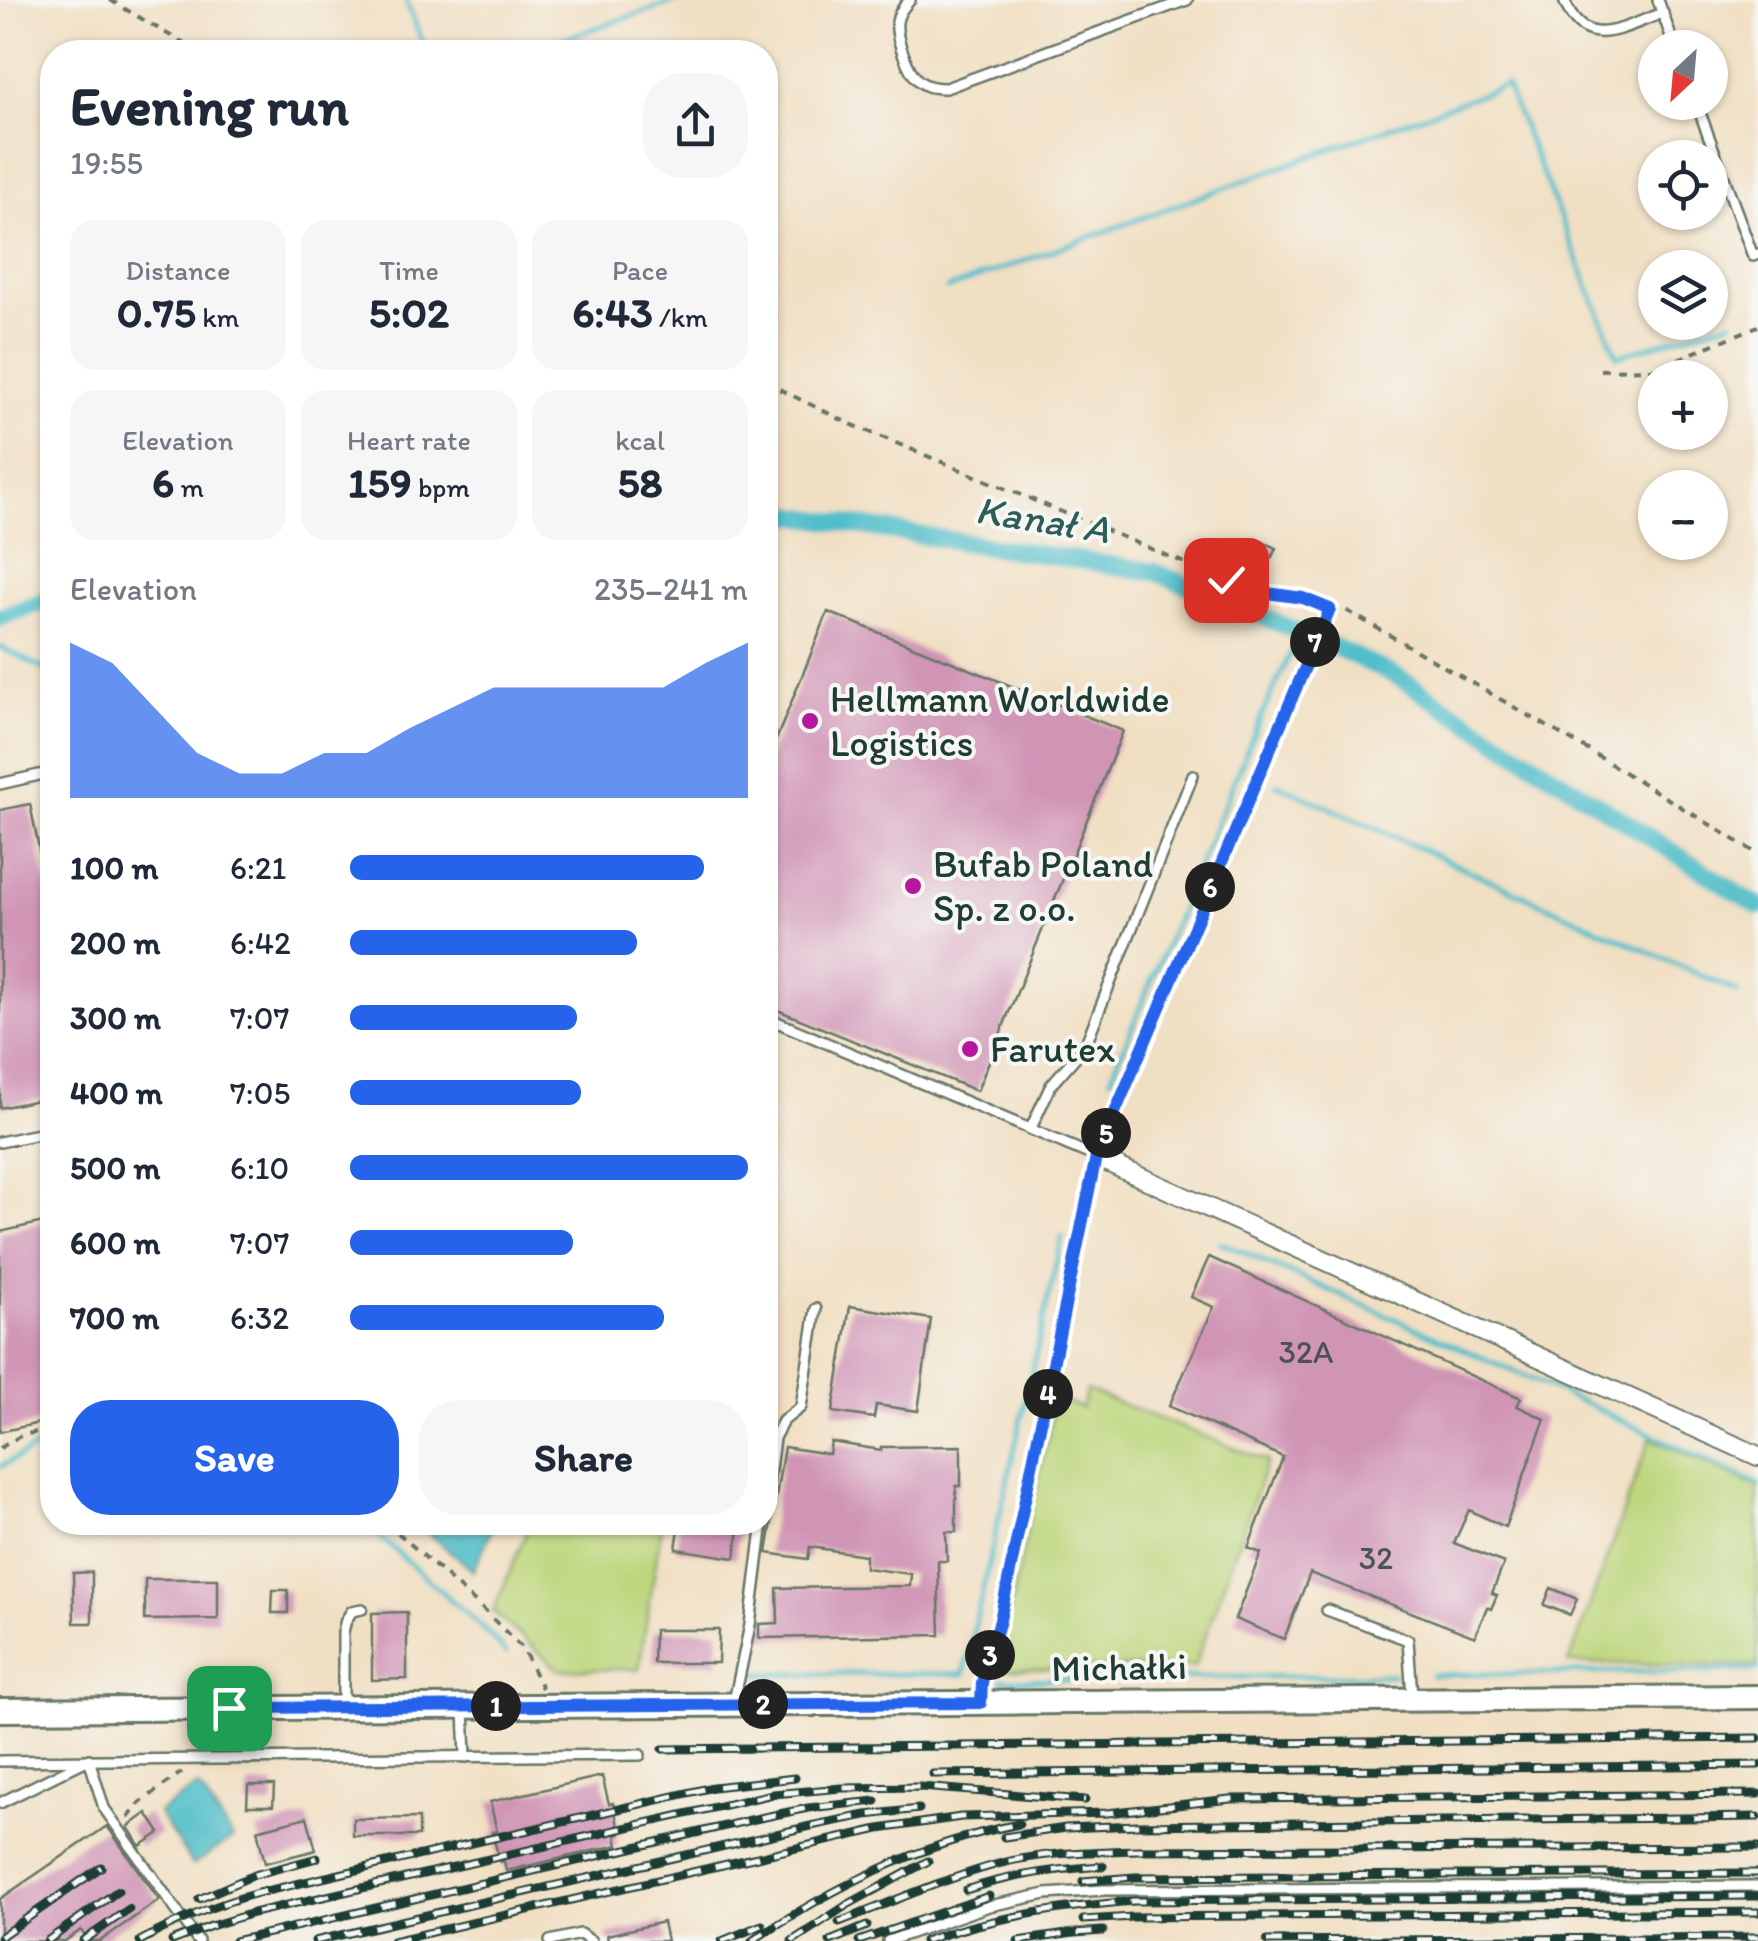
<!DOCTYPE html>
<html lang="en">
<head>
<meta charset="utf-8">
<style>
	:root { --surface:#fff; --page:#f6f6f7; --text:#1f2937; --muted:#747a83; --accent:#2563eb }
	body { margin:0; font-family:Itim,sans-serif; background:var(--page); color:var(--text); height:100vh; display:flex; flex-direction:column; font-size:38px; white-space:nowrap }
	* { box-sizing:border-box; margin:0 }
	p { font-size:32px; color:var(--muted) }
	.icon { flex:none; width:55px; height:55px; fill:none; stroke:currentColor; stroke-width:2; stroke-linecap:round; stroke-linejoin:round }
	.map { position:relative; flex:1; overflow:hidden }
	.side { position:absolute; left:40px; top:40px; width:738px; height:1495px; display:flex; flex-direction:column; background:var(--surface); border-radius:40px; box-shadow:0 2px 8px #0004 }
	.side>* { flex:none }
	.needle { width:65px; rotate:206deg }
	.buttons { position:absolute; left:1638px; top:30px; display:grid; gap:20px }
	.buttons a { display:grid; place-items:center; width:90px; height:90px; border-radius:50%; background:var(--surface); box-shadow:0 2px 8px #0004; font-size:50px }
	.pin { position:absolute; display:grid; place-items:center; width:85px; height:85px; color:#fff; margin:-42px; border-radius:20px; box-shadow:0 5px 15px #0006 }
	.km { position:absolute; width:50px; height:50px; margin:-25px; border-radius:50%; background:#222; color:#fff; font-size:28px; line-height:50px; text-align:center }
	.round { display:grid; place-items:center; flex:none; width:105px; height:105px; border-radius:40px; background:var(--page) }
	.headline { display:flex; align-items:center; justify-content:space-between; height:170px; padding:0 30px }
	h1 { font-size:55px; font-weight:700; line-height:75px }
	.metrics { display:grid; grid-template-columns:repeat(3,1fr); gap:15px; height:170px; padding:10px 30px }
	.metrics div { display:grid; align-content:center; border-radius:25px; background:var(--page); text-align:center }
	.metrics b { font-size:42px; font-weight:700 }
	.metrics small { font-size:28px; font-weight:400 }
	.metrics p { font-size:28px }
	.chart { height:280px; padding:20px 30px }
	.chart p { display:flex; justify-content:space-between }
	.chart svg { width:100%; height:180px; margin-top:10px; fill:var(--accent); opacity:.7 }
	.action { display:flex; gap:20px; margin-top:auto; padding:20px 30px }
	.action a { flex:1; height:115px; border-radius:40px; background:var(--accent); color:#fff; font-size:40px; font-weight:700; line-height:115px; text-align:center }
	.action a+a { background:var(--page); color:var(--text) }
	ul { padding:0 30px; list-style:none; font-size:32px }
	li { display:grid; grid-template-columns:160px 120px 1fr; align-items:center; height:75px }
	li i { height:25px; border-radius:12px; background:var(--accent) }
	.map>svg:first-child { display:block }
</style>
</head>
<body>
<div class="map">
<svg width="1758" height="1941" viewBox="0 0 1758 1941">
	<rect width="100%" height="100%" fill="#f6f6f2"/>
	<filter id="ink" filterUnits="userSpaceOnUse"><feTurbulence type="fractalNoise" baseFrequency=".01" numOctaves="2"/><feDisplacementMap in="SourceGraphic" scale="20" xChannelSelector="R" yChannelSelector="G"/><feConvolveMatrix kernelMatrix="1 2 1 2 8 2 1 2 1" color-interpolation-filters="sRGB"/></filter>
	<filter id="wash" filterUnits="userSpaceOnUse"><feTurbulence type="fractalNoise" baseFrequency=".0048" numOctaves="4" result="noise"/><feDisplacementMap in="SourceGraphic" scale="40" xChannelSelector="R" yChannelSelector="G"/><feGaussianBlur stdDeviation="2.25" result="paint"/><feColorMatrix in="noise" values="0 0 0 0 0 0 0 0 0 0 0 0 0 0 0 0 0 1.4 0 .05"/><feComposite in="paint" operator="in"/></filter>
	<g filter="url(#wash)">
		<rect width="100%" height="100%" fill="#f1dfc3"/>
		<g fill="#bdd67b" stroke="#6e8a58" stroke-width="2.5">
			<path d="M1086,1390L1267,1461L1195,1666L997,1670L1056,1398L1082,1408Z"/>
			<path d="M1650,1438L1758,1487V1666L1569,1663Z"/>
			<path d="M530,1523H662L639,1669L559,1670L493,1612Z"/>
		</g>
		<g fill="#51bec9" stroke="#387e7e" stroke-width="2.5">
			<path d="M417,1523H495L473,1571Z"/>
			<path d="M198,1786L233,1838L193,1865L158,1813Z"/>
		</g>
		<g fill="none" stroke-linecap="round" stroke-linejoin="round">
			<g stroke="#51bec9" stroke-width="5">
				<path d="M406,0L426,52"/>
				<path d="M523,52L680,0"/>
				<path d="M947,289L1506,85L1617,356L1732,321"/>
				<path d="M0,647L52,673"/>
				<path d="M1277,784L1738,992"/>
				<path d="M1111,1078L1257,726L1300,632"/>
				<path d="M1220,1242L1565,1394L1758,1484"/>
				<path d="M0,1467L52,1439"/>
				<path d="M363,1522L486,1631L506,1653"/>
				<path d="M755,1674H964L1062,1237"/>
				<path d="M1431,1675L1758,1670"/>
				<path d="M1002,1680L1394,1675"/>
			</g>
			<g stroke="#51bec9" stroke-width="18">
				<path d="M765,511L1155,572L1333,646L1398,677L1758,906"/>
				<path d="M0,617L52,599"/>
			</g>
		</g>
		<g id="blocks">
			<g fill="#d094b5">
				<path d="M1256,539L1276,548L1268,565L1248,555Z"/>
				<path d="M828,612L1123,731L977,1091L765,1005V767Z"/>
				<path d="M30,804L52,913V1097L0,1108V810Z"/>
				<path d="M52,1220V1420L0,1432V1232Z"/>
				<path d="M1209,1257L1521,1398L1517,1406L1545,1419L1505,1527L1469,1510L1454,1543L1504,1563L1492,1593L1497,1595L1491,1609L1487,1607L1475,1637L1310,1573L1284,1639L1235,1619L1261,1553L1248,1548L1283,1457L1169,1406L1214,1307L1191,1297Z"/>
				<path d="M850,1306L931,1319L918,1411L876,1405L874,1418L833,1412Z"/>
				<path d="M831,1442L881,1450V1447L961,1446V1486H956V1532H946L947,1561H938L940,1635L759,1638V1624L778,1623L777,1588L910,1586L911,1574L865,1568V1555L810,1547L808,1559L767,1553L784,1447L829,1454Z"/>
				<path d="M680,1522H740L735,1558L676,1549Z"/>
				<path d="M92,1572V1623H74L73,1573Z"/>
				<path d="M145,1579H218V1619L145,1620Z"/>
				<path d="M1551,1588L1577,1599L1570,1615L1544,1605Z"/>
				<path d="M273,1590H288V1613H272Z"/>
				<path d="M407,1612V1679L372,1680V1613Z"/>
				<path d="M654,1630H719L718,1663H653Z"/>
				<path d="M602,1776L609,1804L613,1803L620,1834L616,1835L618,1845L506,1871L504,1861L500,1862L492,1832L497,1831L490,1802Z"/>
				<path d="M248,1785H274L273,1806H247Z"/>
				<path d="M147,1813L160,1833L140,1846L128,1827Z"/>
				<path d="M307,1817L316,1850L265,1863L257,1830Z"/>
				<path d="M419,1818V1836H353V1819Z"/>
				<path d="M107,1826L159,1900L100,1941H88L81,1930L65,1941H0V1899Z"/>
				<path d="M663,1922L667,1941H608L607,1935Z"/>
			</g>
		</g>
	</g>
	<g filter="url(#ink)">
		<use href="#blocks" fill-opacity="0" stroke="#687666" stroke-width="2.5"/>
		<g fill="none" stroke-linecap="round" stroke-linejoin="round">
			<g stroke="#687666" stroke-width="14">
				<g id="service">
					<path d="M910,0C904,6 898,13 897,22C895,37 909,76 922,83C929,88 938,88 946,88L1187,0"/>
					<path d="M1564,0C1584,54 1622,27 1663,13"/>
					<path d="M1658,0L1675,48"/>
					<path d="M1696,102L1753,256L1758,254"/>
					<path d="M1226,580L1238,555"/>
					<path d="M0,784L52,772"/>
					<path d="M765,1017L1096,1157"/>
					<path d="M1031,1128L1051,1085L1085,1046L1193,775"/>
					<path d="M0,1142L52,1131"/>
					<path d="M765,1509L774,1438L783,1421L801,1407L816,1309"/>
					<path d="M1327,1610L1408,1640L1412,1696"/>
					<path d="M734,1702L750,1625L763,1522"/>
					<path d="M343,1705V1632L346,1620L352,1611L362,1609"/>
					<path d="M464,1709L466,1757"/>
					<path d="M0,1761L640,1755"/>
					<path d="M0,1803L89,1759L104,1808L198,1941"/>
					<path d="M550,1941L580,1934L591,1941"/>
					<path d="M888,1941L989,1906L1046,1894L1103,1890L1758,1886"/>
				</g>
			</g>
			<g stroke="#687666" stroke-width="22">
				<path id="minor" d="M1096,1157L1758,1456"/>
			</g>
			<g stroke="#687666" stroke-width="28">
				<path id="tertiary" d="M0,1710L1758,1697"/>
			</g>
			<g stroke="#687666" stroke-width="4" stroke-dasharray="8 8" stroke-linecap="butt">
				<path d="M110,0L198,52"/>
				<path d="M1600,370L1654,369L1758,326"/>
				<path d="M765,382L848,423L1216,576"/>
				<path d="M1239,585L1259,592L1303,597L1329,609L1346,610L1588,750L1758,854"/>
				<path d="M1102,1143L1329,609"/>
				<path d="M0,1448L22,1435L52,1429"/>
				<path d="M386,1522L486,1612L523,1649L542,1688"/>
				<path d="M982,1684L1000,1620L1092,1176"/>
				<path d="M128,1818L140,1803L182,1772"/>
			</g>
			<use href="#service" stroke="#fff" stroke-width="9"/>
			<use href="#minor" stroke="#fff" stroke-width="18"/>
			<use href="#tertiary" stroke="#fff" stroke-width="22"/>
			<g stroke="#1f3d34" stroke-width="9">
				<g id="rail">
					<path d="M663,1749L1758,1738"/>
					<path d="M933,1774L1758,1765"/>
					<path d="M1004,1837L1066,1828L1138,1825L1758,1817"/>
					<path d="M1083,1881L1135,1877L1758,1873"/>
					<path d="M966,1890C1009,1875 1057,1869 1103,1866"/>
					<path d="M199,1899L254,1875L317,1858"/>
					<path d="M1083,1920L1134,1917L1758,1912"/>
					<path d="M839,1922C892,1902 944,1879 998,1864C1043,1852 1091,1852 1136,1850L1758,1847"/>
					<path d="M0,1937L101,1867"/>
					<path d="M47,1941L118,1891"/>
					<path d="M83,1941L129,1909"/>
					<path d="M140,1941C178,1920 216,1904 258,1893L713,1787L795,1778"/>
					<path d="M172,1941L211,1926L253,1913L773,1794L842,1788L920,1787L1085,1800"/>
					<path d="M235,1941L755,1819L808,1808L876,1801"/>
					<path d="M315,1941L815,1825L866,1815L919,1809"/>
					<path d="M393,1941L879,1829L961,1817L1107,1813L1230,1799L1758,1794"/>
					<path d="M722,1941L762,1925"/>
					<path d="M752,1941C835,1886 921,1843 1019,1824"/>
					<path d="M792,1941L847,1905L928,1861"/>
					<path d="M830,1941L867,1926"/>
					<path d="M859,1941L989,1896"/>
					<path d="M924,1941C992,1917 1062,1907 1134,1901L1758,1896"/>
					<path d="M1018,1941L1074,1933L1103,1931"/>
					<path d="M1267,1941L1758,1937"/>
				</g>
			</g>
			<use href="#rail" stroke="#f6f6f2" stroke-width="5" stroke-dasharray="15" stroke-linecap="butt"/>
		</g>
	</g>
	<g fill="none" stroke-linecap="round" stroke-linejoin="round" filter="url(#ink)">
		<g stroke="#fff" stroke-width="20">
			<path id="route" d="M229,1708L981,1703L982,1682L1000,1620L1096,1157L1330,609L1303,598L1260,592L1226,580"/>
		</g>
		<use href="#route" stroke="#2563eb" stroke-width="12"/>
	</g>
	<g fill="#b5179e" stroke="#f6f6f2" stroke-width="4">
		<circle cx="810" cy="721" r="10"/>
		<circle cx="913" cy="886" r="10"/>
		<circle cx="970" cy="1049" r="10"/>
	</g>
	<g text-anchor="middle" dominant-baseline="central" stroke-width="8" stroke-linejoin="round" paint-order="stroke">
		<g font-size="32" fill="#4b5354">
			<text x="1306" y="1352">32A</text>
			<text x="1376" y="1558">32</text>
		</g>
		<g font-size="38" fill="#1f3d34" stroke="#f6f6f2" text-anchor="start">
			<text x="830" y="699">Hellmann Worldwide<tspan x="830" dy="44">Logistics</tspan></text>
			<text x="933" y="864">Bufab Poland<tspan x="933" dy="44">Sp. z o.o.</tspan></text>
			<text x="990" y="1049">Farutex</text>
		</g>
		<g font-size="38" fill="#1f3d34" stroke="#f6f6f2">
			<text transform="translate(1119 1667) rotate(-1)">Michałki</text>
		</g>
		<g font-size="40" font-style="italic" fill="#2c5d59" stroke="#f6f6f2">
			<text transform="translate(1043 519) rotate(9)">Kanał A</text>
		</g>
	</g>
</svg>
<div class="buttons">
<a><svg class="needle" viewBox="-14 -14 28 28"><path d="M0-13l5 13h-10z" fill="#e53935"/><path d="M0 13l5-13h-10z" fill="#747a83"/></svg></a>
<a><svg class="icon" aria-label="locate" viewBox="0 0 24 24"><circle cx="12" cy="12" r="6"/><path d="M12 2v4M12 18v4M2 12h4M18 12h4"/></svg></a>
<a><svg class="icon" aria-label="layers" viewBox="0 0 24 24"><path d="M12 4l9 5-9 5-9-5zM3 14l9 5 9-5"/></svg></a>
<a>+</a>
<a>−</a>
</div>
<div class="pin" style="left:229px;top:1708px;background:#1e9e55"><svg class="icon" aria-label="arrive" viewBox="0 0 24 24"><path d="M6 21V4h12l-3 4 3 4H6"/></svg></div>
<div class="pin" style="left:1226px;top:580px;background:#d93025"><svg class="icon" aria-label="check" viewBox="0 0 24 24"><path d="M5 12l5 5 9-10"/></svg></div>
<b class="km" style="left:496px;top:1706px">1</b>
<b class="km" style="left:763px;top:1704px">2</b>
<b class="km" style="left:990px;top:1655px">3</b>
<b class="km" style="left:1048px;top:1394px">4</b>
<b class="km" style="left:1106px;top:1133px">5</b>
<b class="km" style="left:1210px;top:887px">6</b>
<b class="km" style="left:1315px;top:642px">7</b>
<section class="side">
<div class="headline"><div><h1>Evening run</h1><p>19:55</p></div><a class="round"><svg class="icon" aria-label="share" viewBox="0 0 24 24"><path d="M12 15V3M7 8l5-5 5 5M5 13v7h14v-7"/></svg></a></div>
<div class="metrics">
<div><p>Distance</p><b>0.75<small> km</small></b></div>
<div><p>Time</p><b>5:02</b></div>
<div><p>Pace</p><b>6:43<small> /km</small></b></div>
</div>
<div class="metrics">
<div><p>Elevation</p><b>6<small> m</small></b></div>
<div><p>Heart rate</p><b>159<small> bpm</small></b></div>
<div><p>kcal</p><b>58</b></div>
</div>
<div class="chart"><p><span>Elevation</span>235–241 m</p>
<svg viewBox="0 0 160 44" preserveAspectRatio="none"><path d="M0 44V6L10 11L20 22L30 33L40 38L50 38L60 33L70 33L80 27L90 22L100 17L110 17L120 17L130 17L140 17L150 11L160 6V44z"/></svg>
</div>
<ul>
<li><b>100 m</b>6:21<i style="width:89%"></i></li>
<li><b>200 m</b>6:42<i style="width:72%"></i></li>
<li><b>300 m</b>7:07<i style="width:57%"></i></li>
<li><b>400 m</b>7:05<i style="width:58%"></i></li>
<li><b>500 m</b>6:10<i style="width:100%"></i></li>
<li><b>600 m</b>7:07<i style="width:56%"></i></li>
<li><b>700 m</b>6:32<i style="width:79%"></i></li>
</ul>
<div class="action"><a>Save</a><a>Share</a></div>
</section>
</div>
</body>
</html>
